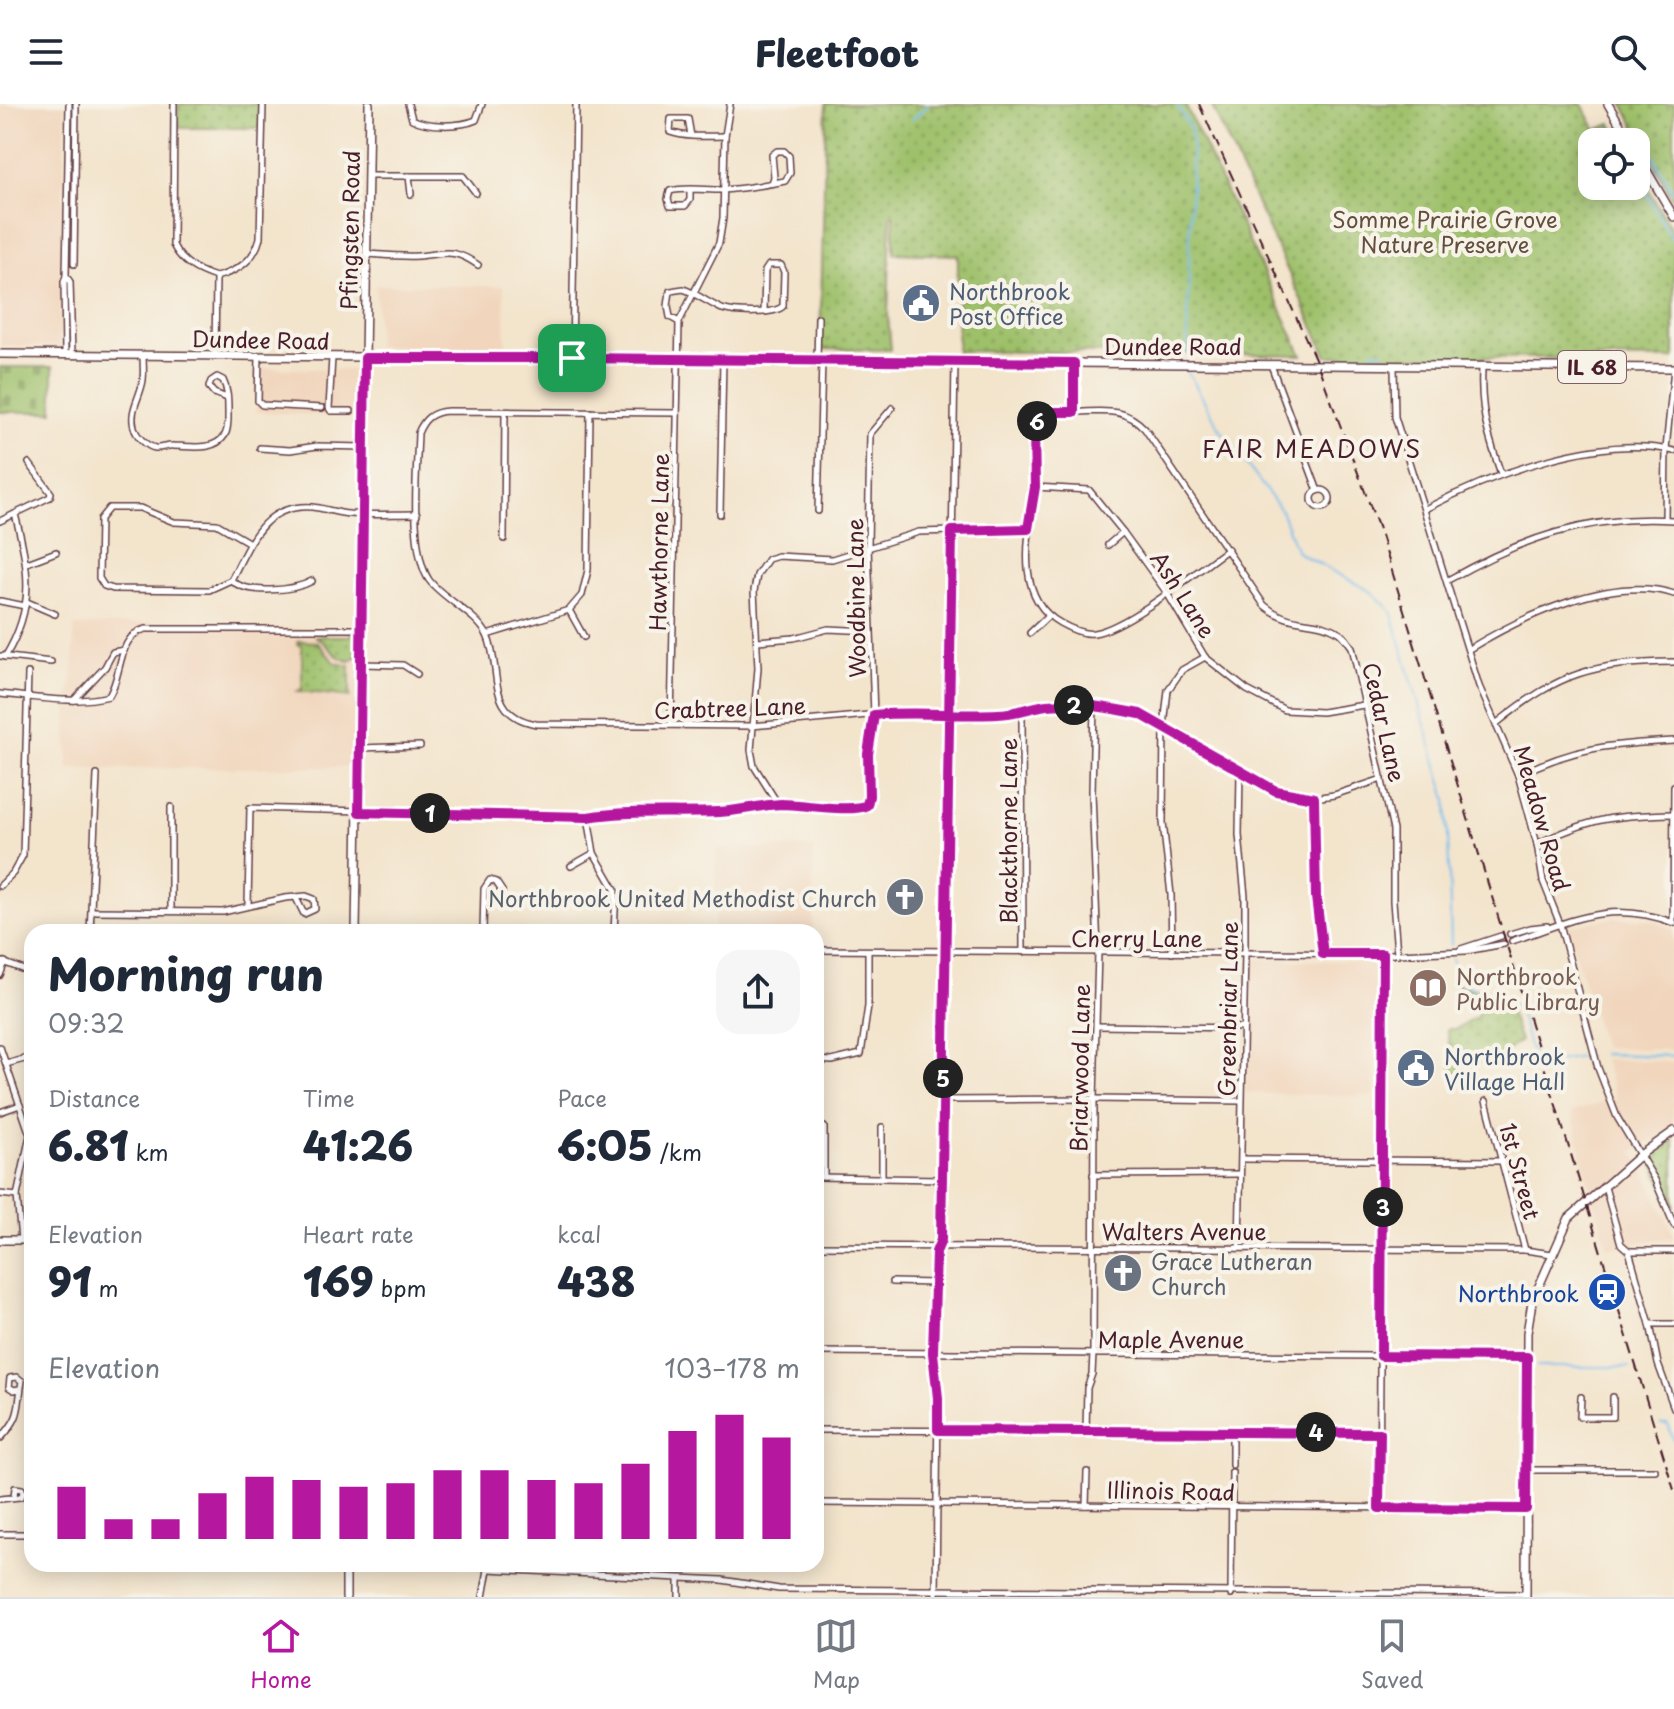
<!DOCTYPE html>
<html lang="en">
<head>
<meta charset="utf-8">
<style>
	:root { --surface:#fff; --page:#f6f6f7; --text:#1f2937; --muted:#747a83; --line:#e0e1e3; --accent:#b5179e }
	body { margin:0; font-family:"Playpen Sans",sans-serif; background:var(--page); color:var(--text); height:100vh; display:flex; flex-direction:column; font-size:30px; white-space:nowrap }
	* { box-sizing:border-box; margin:0 }
	p { font-size:26px; color:var(--muted) }
	.icon { flex:none; width:44px; height:44px; fill:none; stroke:currentColor; stroke-width:2; stroke-linecap:round; stroke-linejoin:round }
	.map { position:relative; flex:1; overflow:hidden }
	.side { position:absolute; left:24px; top:820px; width:800px; height:648px; display:flex; flex-direction:column; background:var(--surface); border-radius:24px; box-shadow:0 4px 20px #0003 }
	.side>* { flex:none }
	.buttons { position:absolute; left:1578px; top:24px; display:grid; gap:16px }
	.buttons a { display:grid; place-items:center; width:72px; height:72px; border-radius:16px; background:var(--surface); box-shadow:0 4px 20px #0003; font-size:40px }
	.pin { position:absolute; display:grid; place-items:center; width:68px; height:68px; color:#fff; margin:-34px; border-radius:16px; box-shadow:0 4px 12px #0006 }
	.km { position:absolute; width:40px; height:40px; margin:-20px; border-radius:50%; background:#222; color:#fff; font-size:22px; line-height:40px; text-align:center }
	.round { display:grid; place-items:center; flex:none; width:84px; height:84px; border-radius:24px; background:var(--page) }
	.summary { display:flex; align-items:center; justify-content:space-between; height:136px; padding:0 24px }
	h1 { font-size:44px; font-weight:800; line-height:60px }
	.figures { display:grid; grid-template-columns:repeat(3,1fr); gap:12px; height:136px; padding:8px 24px }
	.figures div { display:grid; align-content:center }
	.figures b { font-size:40px; font-weight:800 }
	.figures small { font-size:22px; font-weight:400 }
	.figures p { font-size:22px }
	.chart { height:224px; padding:16px 24px }
	.chart p { display:flex; justify-content:space-between }
	.chart svg { width:100%; height:144px; margin-top:8px; stroke:var(--accent); stroke-width:6 }
	header { display:flex; justify-content:space-between; align-items:center; height:104px; padding:0 24px; background:var(--surface); font-size:36px; font-weight:800 }
	.dock { display:flex; justify-content:space-around; align-items:center; height:112px; border-top:2px solid var(--line); background:var(--surface); font-size:22px; color:var(--muted) }
	.dock a { display:grid; justify-items:center; gap:4px }
	.dock .current { color:var(--accent) }
	.map>svg:first-child { display:block }
</style>
</head>
<body>
<header><svg class="icon" aria-label="menu" viewBox="0 0 24 24"><path d="M4 6h16M4 12h16M4 18h16"/></svg>Fleetfoot<svg class="icon" aria-label="search" viewBox="0 0 24 24"><circle cx="10" cy="10" r="6"/><path d="M15 15l6 6"/></svg></header>
<div class="map">
<svg width="1674" height="1493" viewBox="0 0 1674 1493">
	<defs>
		<pattern id="green-dots" width="8" height="8" patternUnits="userSpaceOnUse" patternTransform="scale(2)"><rect width="8" height="8" fill="#9dc069"/><path d="M2 2h.1M6 6h.1" fill="none" stroke="#829b57" stroke-width="1.8" stroke-linecap="round"/></pattern>
		<pattern id="cemetery-stones" width="16" height="16" patternUnits="userSpaceOnUse" patternTransform="scale(2)"><rect width="16" height="16" fill="#9dc069"/><path d="M2 7V4a2 2 0 0 1 4 0v3zM10 15v-3a2 2 0 0 1 4 0v3z" fill="#829b57"/></pattern>
	</defs>
	<rect width="100%" height="100%" fill="#f7f3e8"/>
	<filter id="ink" filterUnits="userSpaceOnUse"><feTurbulence type="fractalNoise" baseFrequency=".0125" numOctaves="2"/><feDisplacementMap in="SourceGraphic" scale="16" xChannelSelector="R" yChannelSelector="G"/><feConvolveMatrix kernelMatrix="1 2 1 2 8 2 1 2 1" color-interpolation-filters="sRGB"/></filter>
	<filter id="wash" filterUnits="userSpaceOnUse"><feTurbulence type="fractalNoise" baseFrequency=".006" numOctaves="4" result="noise"/><feDisplacementMap in="SourceGraphic" scale="32" xChannelSelector="R" yChannelSelector="G"/><feGaussianBlur stdDeviation="1.8" result="paint"/><feColorMatrix in="noise" values="0 0 0 0 0 0 0 0 0 0 0 0 0 0 0 0 0 1.4 0 .05"/><feComposite in="paint" operator="in"/></filter>
	<g filter="url(#wash)">
		<rect width="100%" height="100%" fill="#f3e4cc"/>
		<g fill="#f1d5bc">
			<path d="M0,0H65L60,243L0,241Z"/>
			<path d="M376,181L504,182L506,244L377,242Z"/>
			<path d="M255,264L353,266V313L256,308Z"/>
			<path d="M171,518V523L361,525L359,663L68,665L67,601L73,570L74,522Z"/>
			<rect x="715" y="744" width="98" height="84"/>
			<path d="M1611,814L1652,816L1674,825V946L1603,943L1567,823Z"/>
			<path d="M1249,855L1377,858L1374,992L1246,989Z"/>
			<path d="M1604,955L1674,958V1022L1633,1048L1644,1065L1674,1133L1608,1144L1589,1082L1572,1008L1616,994Z"/>
		</g>
		<g fill="url(#green-dots)" stroke="#74704a" stroke-width="2">
			<rect x="178" y="0" width="82" height="24"/>
			<path d="M826,0H1185L1302,251L957,247L958,151L894,149V112H891L888,212L891,246L820,245Z"/>
			<path d="M1211,0H1582L1596,26L1611,20L1621,38H1592V82H1636V64L1674,130V255L1327,252Z"/>
			<path d="M1623,0H1674V98Z"/>
			<path d="M351,528L357,536V551L351,557C334,556 329,539 315,532H350Z"/>
			<path d="M298,537L317,538L335,559L350,562V593L298,587L302,585V542L297,540Z"/>
			<path d="M1454,879L1498,894L1509,905L1520,937L1497,954L1467,962L1460,969H1453L1447,925H1456L1478,912V903Z"/>
			<path d="M1674,1036V1105L1651,1053Z"/>
		</g>
		<rect fill="url(#cemetery-stones)" stroke="#74704a" stroke-width="2" x="0" y="263" width="53" height="45"/>
		<g fill="none" stroke-linecap="round" stroke-linejoin="round">
			<g stroke="#75bced" stroke-width="2">
				<path d="M1177,0L1191,27L1192,36L1187,251"/>
				<path d="M913,15L928,0"/>
				<path d="M1610,23L1618,38"/>
				<path d="M1651,49L1674,90"/>
				<path d="M1636,71L1674,139"/>
				<path d="M1371,248H1384"/>
				<path d="M1188,268L1220,325L1281,406L1297,448L1372,488L1391,507L1447,695L1451,841"/>
				<path d="M1452,855C1466,903 1488,874 1512,899C1528,915 1523,946 1541,960"/>
				<path d="M1602,950L1674,952"/>
				<path d="M1549,958L1588,952"/>
				<path d="M1537,1263H1629"/>
				<path d="M1661,1320H1668L1674,1337"/>
			</g>
		</g>
	</g>
	<g filter="url(#ink)">
		<g fill="none" stroke-linecap="round" stroke-linejoin="round">
			<g stroke="#633d43" stroke-width="8">
				<g id="minor">
					<path d="M174,0L173,141C182,159 197,167 216,173"/>
					<path d="M408,0L412,15C428,23 460,23 476,16L482,0"/>
					<path d="M691,32L688,15H671L670,28C687,34 707,32 725,32"/>
					<path d="M368,72H463L476,89"/>
					<path d="M409,72L411,90"/>
					<path d="M690,86V96L685,102H670L668,95L670,87C686,83 704,86 721,86C742,85 764,81 785,77L790,69L789,52L784,47H777L772,51L774,73L772,79"/>
					<path d="M367,150C383,151 401,153 418,152C445,150 452,143 478,161"/>
					<path d="M74,160L76,0"/>
					<path d="M66,172L69,0"/>
					<path d="M216,173C238,167 254,157 260,134L263,0"/>
					<path d="M679,218L670,213L668,202L670,187C672,187 682,185 683,185C692,187 712,201 722,205C734,209 775,211 783,202L784,168L781,161H769L765,167L764,208"/>
					<path d="M65,250L64,178L66,172L70,178L72,250"/>
					<path d="M143,251C143,259 144,268 143,276C141,292 129,306 134,323C136,332 146,342 155,344C161,345 168,341 173,342C190,342 214,348 225,331C229,324 228,313 228,306C228,296 228,286 223,276L217,273L211,277L209,283L214,289L227,294"/>
					<path d="M215,252L216,173"/>
					<path d="M259,252L258,297L262,301L322,304"/>
					<path d="M332,254L329,304L331,307H351"/>
					<path d="M572,254L576,0"/>
					<path d="M817,257L818,214"/>
					<path d="M1074,259V308C1062,308 1048,305 1039,314C1028,326 1037,368 1035,386C1029,430 1013,492 1060,519C1069,524 1084,531 1094,529C1127,524 1199,466 1228,445"/>
					<path d="M1271,261L1318,387"/>
					<path d="M1394,262L1395,313L1479,582L1518,671L1537,740L1543,777L1560,820L1598,964L1617,1013L1655,1076L1674,1121"/>
					<path d="M1482,262C1480,307 1487,328 1501,370"/>
					<path d="M1074,308C1103,308 1124,302 1145,325L1264,501C1291,524 1314,513 1339,528C1344,531 1348,538 1352,543L1393,726V797L1397,850"/>
					<path d="M676,309L448,307C431,308 424,315 418,329C417,365 409,447 429,476C443,495 477,510 487,531C503,566 484,611 536,620L752,622L889,609L1003,610L1048,601H1075L1140,610L1276,687L1314,694L1334,691L1382,675"/>
					<path d="M260,344L290,346L317,342L364,343"/>
					<path d="M1035,383L1089,386L1123,428L1167,489L1205,553L1247,586L1285,606L1322,608L1364,601"/>
					<circle cx="1321" cy="395" r="9"/>
					<path d="M1425,405C1490,371 1599,329 1674,347"/>
					<path d="M818,407L822,257"/>
					<path d="M720,410L723,255"/>
					<path d="M1665,415L1666,345L1674,264"/>
					<path d="M0,417L50,393L51,389L29,359"/>
					<path d="M504,435L505,308"/>
					<path d="M248,438L217,420L174,418L140,404H109L100,415L99,474L104,482L113,485L209,486L231,476C250,440 262,400 312,403C324,404 336,409 349,410C371,411 394,410 417,410"/>
					<path d="M1108,441L1123,428"/>
					<path d="M27,459L56,448"/>
					<path d="M231,476C247,491 294,487 312,477"/>
					<path d="M1448,476C1520,435 1590,410 1674,416"/>
					<path d="M0,497L25,502"/>
					<path d="M27,498L55,510"/>
					<path d="M569,506L584,533"/>
					<path d="M1030,529L1048,512"/>
					<path d="M487,531L569,506L582,491L588,466L590,308"/>
					<path d="M757,537L794,534L828,525L871,527"/>
					<path d="M1469,545C1522,513 1611,470 1674,490"/>
					<path d="M0,552L51,558"/>
					<path d="M5,553C36,502 29,465 15,410"/>
					<path d="M361,560L403,561L417,570"/>
					<path d="M0,590C35,593 75,601 109,592C123,570 117,531 146,525H361"/>
					<path d="M74,596L105,563L113,548L124,546"/>
					<path d="M1022,605L1023,848"/>
					<path d="M1497,619C1560,568 1593,559 1674,558"/>
					<path d="M671,621L679,218L719,139L723,114L725,32L730,0"/>
					<path d="M360,644L420,642"/>
					<path d="M1518,671C1575,643 1612,640 1674,637"/>
					<path d="M1314,694L1316,793L1323,850"/>
					<path d="M778,700L754,662L751,646L758,564L754,487L757,471L768,455L778,452L832,455L919,428L1028,425"/>
					<path d="M171,703V807"/>
					<path d="M588,713L594,749L616,787L614,828"/>
					<path d="M1537,740C1591,714 1615,711 1674,710"/>
					<path d="M571,762L594,749"/>
					<path d="M0,782L13,769L23,751L28,569"/>
					<path d="M248,801L250,704L588,713C631,706 675,710 719,708C740,707 760,701 781,700C802,700 852,709 867,701L868,650L874,611L868,442L870,330L892,304"/>
					<path d="M91,807L223,808L285,794L306,792L314,795L315,805L304,810L296,794"/>
					<path d="M1673,819L1674,682"/>
					<path d="M90,828L97,671"/>
					<path d="M483,828L484,785L490,776L496,778L502,787L484,801"/>
					<path d="M1510,830L1530,824L1547,822"/>
					<path d="M1512,837C1572,817 1610,795 1674,819"/>
					<path d="M1461,845L1501,832"/>
					<path d="M816,846L1397,850L1466,847L1504,840"/>
					<path d="M1172,849L1171,791L1163,718L1164,622L1168,586L1182,566L1205,553"/>
					<path d="M0,857L32,869"/>
					<path d="M0,871L5,858"/>
					<path d="M1097,922L1242,924"/>
					<path d="M0,943L30,1031L17,1092L21,1136"/>
					<path d="M816,956L832,957L861,950L868,902V847"/>
					<path d="M6,960L32,953"/>
					<path d="M943,996L1094,995L1241,997"/>
					<path d="M1486,997L1525,1146"/>
					<path d="M0,1008L20,1001"/>
					<path d="M1242,1055L1501,1057"/>
					<path d="M1093,1071L1239,1070"/>
					<path d="M816,1073L942,1075"/>
					<path d="M824,1073V1023"/>
					<path d="M882,1073V1023"/>
					<path d="M1605,1083L1621,1140L1629,1147L1650,1220L1658,1260L1674,1304"/>
					<path d="M0,1090L17,1092"/>
					<path d="M816,1142L1525,1146L1552,1150"/>
					<path d="M1239,1144L1245,849V792L1239,731L1240,667"/>
					<path d="M1629,1147H1674"/>
					<path d="M892,1178L934,1179"/>
					<path d="M1650,1220H1674"/>
					<path d="M816,1248L1527,1253"/>
					<path d="M1581,1293L1580,1313H1613V1293"/>
					<path d="M816,1326L1380,1329"/>
					<path d="M1086,1326L1087,1284L1092,1270L1093,1250L1094,995L1098,848L1092,688L1094,603"/>
					<path d="M0,1335C23,1311 17,1304 22,1277L17,1273L10,1274L9,1283L14,1286L19,1285"/>
					<path d="M1232,1361V1328"/>
					<path d="M1526,1366H1655"/>
					<path d="M0,1395L20,1393L23,1390L22,1385L15,1384L14,1392"/>
					<path d="M816,1399L1526,1405"/>
					<path d="M1086,1401L1087,1368"/>
					<path d="M1379,1404L1383,850"/>
					<path d="M0,1430H32"/>
					<path d="M488,1465L722,1476L779,1485L1526,1490"/>
					<path d="M1231,1491L1232,1368"/>
					<path d="M483,1493L489,1460"/>
					<path d="M679,1493V1475"/>
					<path d="M936,1493L938,1294L933,1249L936,1148L941,1136L955,258"/>
				</g>
			</g>
			<g stroke="#633d43" stroke-width="10">
				<g id="major">
					<path d="M1608,0L1630,38"/>
					<path d="M1636,48L1674,113"/>
					<path d="M0,250L1674,264"/>
					<path d="M356,828L369,0"/>
					<path d="M0,1136H32"/>
					<path d="M346,1493V1460"/>
					<path d="M1526,1493L1527,1229L1532,1198L1569,1114L1640,1051L1674,1027"/>
				</g>
			</g>
			<use href="#minor" stroke="#fff" stroke-width="5"/>
			<use href="#major" stroke="#fff" stroke-width="7"/>
			<path stroke="#4a1f2b" stroke-width="2" stroke-dasharray="12 6" stroke-linecap="butt" d="M1199,0L1317,259L1380,428L1674,1386"/>
		</g>
	</g>
	<g fill="none" stroke-linecap="round" stroke-linejoin="round" filter="url(#ink)">
		<g stroke="#fff" stroke-width="16">
			<path id="route" d="M572,254H365L359,708L588,713C631,706 675,710 719,708C740,707 760,701 781,700C802,700 852,709 867,701L869,692L868,650L874,611C915,607 957,612 998,610C1015,610 1031,603 1047,601C1078,598 1110,604 1140,610L1276,687L1314,694L1316,793L1323,850H1383L1381,1252L1527,1253L1526,1405L1379,1404L1380,1329L938,1326V1294L933,1249L936,1148L941,1136L952,427L1028,425L1035,383L1034,326L1038,315L1048,308H1074V259L572,254"/>
		</g>
		<use href="#route" stroke="#b5179e" stroke-width="10"/>
	</g>
	<defs>
		<g id="civic-disc" transform="scale(2)"><circle r="9.5" fill="#5c6f8a" stroke="#f7f3e8"/><path d="M-.6-6.5H3V-4.5H.6V-3L4-1V1h2V6H-6V1h2V-1L-.6-3ZM-1.2 2.5V6h2.4V2.5Z" fill="#fff"/></g>
		<g id="church-disc" transform="scale(2)"><circle r="9.5" fill="#6b7280" stroke="#f7f3e8"/><path d="M-1.2-6h2.4v3.5h3.3v2.4h-3.3V6h-2.4V-.1h-3.3v-2.4h3.3Z" fill="#fff"/></g>
		<g id="library-disc" transform="scale(2)"><circle r="9.5" fill="#8d6e63" stroke="#f7f3e8"/><path d="M-6-4Q-3-5.5-.7-3.5V5Q-3 3-6 4ZM6-4Q3-5.5 .7-3.5V5Q3 3 6 4Z" fill="#fff"/></g>
		<g id="station-disc" transform="scale(2)"><circle r="9.5" fill="#1a4fb4" stroke="#f7f3e8"/><path d="M-3-6H3Q5-6 5-4V2Q5 4 3 4L4.5 6H3L1.5 4h-3L-3 6H-4.5L-3 4Q-5 4-5 2V-4Q-5-6-3-6ZM-3.5-4v3h7v-3ZM-3.5 1v1.5H-2V1ZM2 1v1.5H3.5V1Z" fill="#fff"/></g>
	</defs>
	<g fill-rule="evenodd">
		<use href="#civic-disc" x="921" y="199"/>
		<use href="#church-disc" x="905" y="793"/>
		<use href="#library-disc" x="1428" y="884"/>
		<use href="#civic-disc" x="1416" y="964"/>
		<use href="#church-disc" x="1123" y="1169"/>
		<use href="#station-disc" x="1607" y="1188"/>
	</g>
	<g text-anchor="middle" dominant-baseline="central" stroke-width="8" stroke-linejoin="round" paint-order="stroke">
		<rect fill="#f7f3e8" stroke="#7e5f64" stroke-width="2" x="1558" y="247" width="68" height="32" rx="6"/>
		<g font-size="20" font-weight="bold" fill="#4a1f2b">
			<text x="1592" y="263">IL 68</text>
		</g>
		<g font-size="22" fill="#634f3e" stroke="#f7f3e8">
			<text x="1445" y="114">Somme Prairie Grove<tspan x="1445" dy="25">Nature Preserve</tspan></text>
		</g>
		<g font-size="22" fill="#4a1f2b" stroke="#f7f3e8">
			<text transform="translate(349 126) rotate(-89)">Pfingsten Road</text>
			<text transform="translate(261 235) rotate(1)">Dundee Road</text>
			<text x="1173" y="241">Dundee Road</text>
			<text transform="translate(658 438) rotate(-89)">Hawthorne Lane</text>
			<text transform="translate(1184 490) rotate(57)">Ash Lane</text>
			<text transform="translate(855 494) rotate(-91)">Woodbine Lane</text>
			<text transform="translate(730 603) rotate(-2)">Crabtree Lane</text>
			<text transform="translate(1385 618) rotate(77)">Cedar Lane</text>
			<text transform="translate(1543 714) rotate(74)">Meadow Road</text>
			<text transform="translate(1007 727) rotate(-90)">Blackthorne Lane</text>
			<text x="1137" y="833">Cherry Lane</text>
			<text transform="translate(1227 905) rotate(-89)">Greenbriar Lane</text>
			<text transform="translate(1079 964) rotate(-89)">Briarwood Lane</text>
			<text transform="translate(1521 1067) rotate(75)">1st Street</text>
			<text x="1184" y="1126">Walters Avenue</text>
			<text x="1171" y="1234">Maple Avenue</text>
			<text transform="translate(1171 1386) rotate(1)">Illinois Road</text>
		</g>
		<g font-size="22" fill="#4e5e75" stroke="#f7f3e8" text-anchor="start">
			<text x="949" y="186">Northbrook<tspan x="949" dy="25">Post Office</tspan></text>
			<text x="1444" y="951">Northbrook<tspan x="1444" dy="25">Village Hall</tspan></text>
		</g>
		<g font-size="22" fill="#5b616d" stroke="#f7f3e8" text-anchor="end">
			<text x="877" y="793">Northbrook United Methodist Church</text>
			<text x="1151" y="1156" text-anchor="start">Grace Lutheran<tspan x="1151" dy="25">Church</tspan></text>
		</g>
		<g font-size="22" fill="#785e54" stroke="#f7f3e8" text-anchor="start">
			<text x="1456" y="871">Northbrook<tspan x="1456" dy="25">Public Library</tspan></text>
		</g>
		<g font-size="22" fill="#164399" stroke="#f7f3e8" text-anchor="end">
			<text x="1579" y="1188">Northbrook</text>
		</g>
		<g font-size="24" letter-spacing="2" fill="#4a1f2b" stroke="#f7f3e8">
			<text x="1312" y="344">FAIR MEADOWS</text>
		</g>
	</g>
</svg>
<div class="buttons">
<a><svg class="icon" aria-label="locate" viewBox="0 0 24 24"><circle cx="12" cy="12" r="6"/><path d="M12 2v4M12 18v4M2 12h4M18 12h4"/></svg></a>
</div>
<div class="pin" style="left:572px;top:254px;background:#1e9e55"><svg class="icon" aria-label="arrive" viewBox="0 0 24 24"><path d="M6 21V4h12l-3 4 3 4H6"/></svg></div>
<b class="km" style="left:430px;top:709px">1</b>
<b class="km" style="left:1074px;top:601px">2</b>
<b class="km" style="left:1383px;top:1103px">3</b>
<b class="km" style="left:1316px;top:1328px">4</b>
<b class="km" style="left:943px;top:974px">5</b>
<b class="km" style="left:1037px;top:317px">6</b>
<section class="side">
<div class="summary"><div><h1>Morning run</h1><p>09:32</p></div><a class="round"><svg class="icon" aria-label="share" viewBox="0 0 24 24"><path d="M12 15V3M7 8l5-5 5 5M5 13v7h14v-7"/></svg></a></div>
<div class="figures">
<div><p>Distance</p><b>6.81<small> km</small></b></div>
<div><p>Time</p><b>41:26</b></div>
<div><p>Pace</p><b>6:05<small> /km</small></b></div>
</div>
<div class="figures">
<div><p>Elevation</p><b>91<small> m</small></b></div>
<div><p>Heart rate</p><b>169<small> bpm</small></b></div>
<div><p>kcal</p><b>438</b></div>
</div>
<div class="chart"><p><span>Elevation</span>103–178 m</p>
<svg viewBox="0 0 160 44" preserveAspectRatio="none"><path d="M5 44V28M15 44V38M25 44V38M35 44V30M45 44V25M55 44V26M65 44V28M75 44V27M85 44V23M95 44V23M105 44V26M115 44V27M125 44V21M135 44V11M145 44V6M155 44V13"/></svg>
</div>
</section>
</div>
<nav class="dock">
<a class="current"><svg class="icon" aria-label="home" viewBox="0 0 24 24"><path d="M3 11l9-7 9 7M6 9v11h12V9"/></svg>Home</a>
<a><svg class="icon" aria-label="map" viewBox="0 0 24 24"><path d="M3 6l6-2 6 2 6-2v14l-6 2-6-2-6 2zM9 4v14M15 6v14"/></svg>Map</a>
<a><svg class="icon" aria-label="saved" viewBox="0 0 24 24"><path d="M7 4h10v16l-5-4-5 4z"/></svg>Saved</a>
</nav>
</body>
</html>
